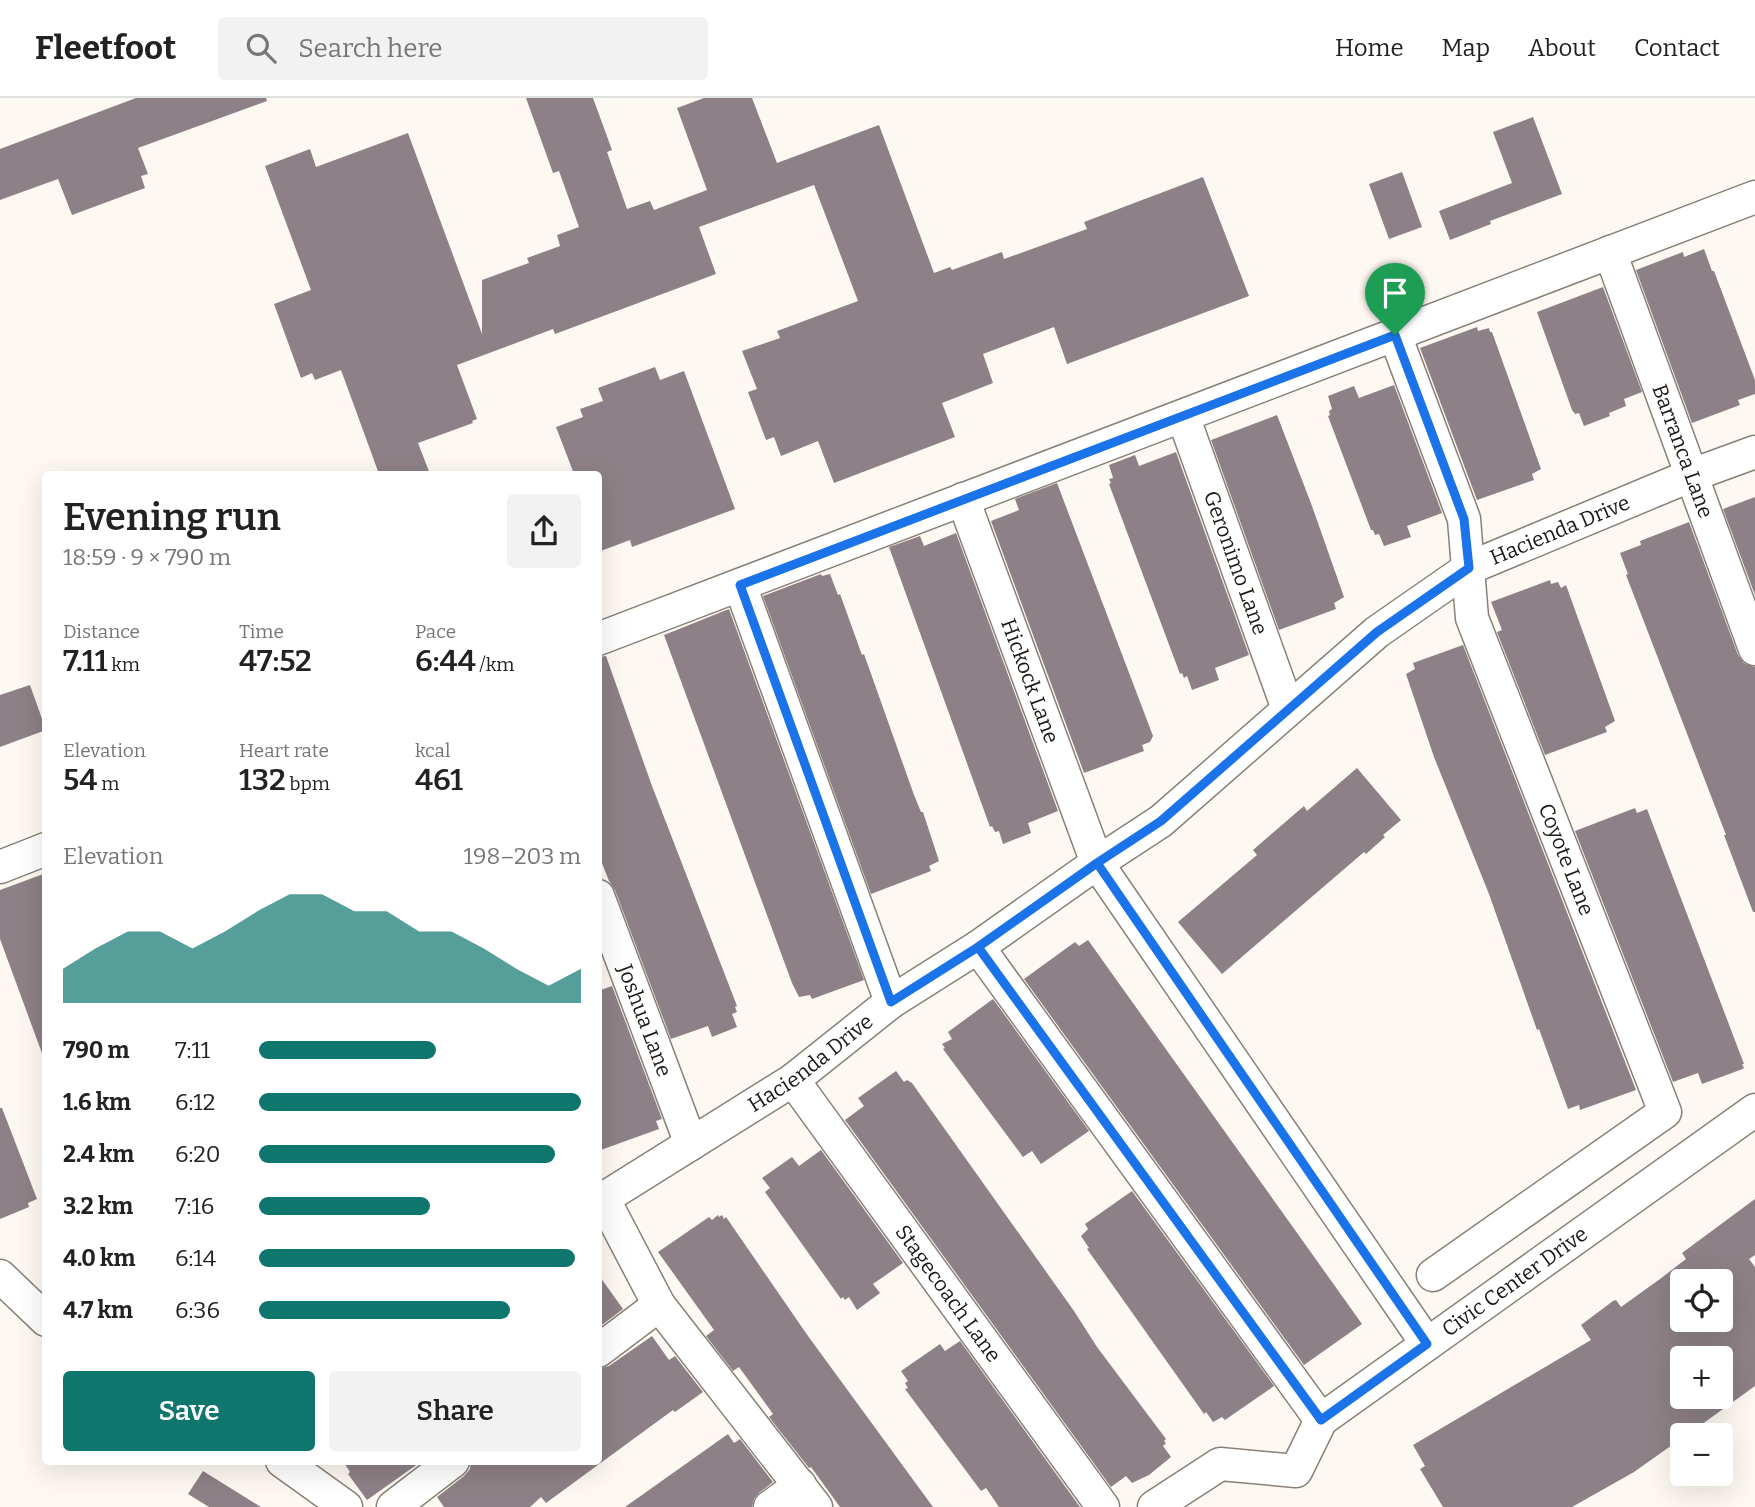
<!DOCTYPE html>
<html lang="en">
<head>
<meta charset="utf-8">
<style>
	:root { --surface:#fff; --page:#f2f2f2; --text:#222; --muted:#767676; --line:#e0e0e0; --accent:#0f766e }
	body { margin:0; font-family:Bitter,serif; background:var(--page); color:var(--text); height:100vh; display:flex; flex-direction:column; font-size:26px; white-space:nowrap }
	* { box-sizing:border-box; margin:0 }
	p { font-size:23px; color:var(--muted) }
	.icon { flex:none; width:38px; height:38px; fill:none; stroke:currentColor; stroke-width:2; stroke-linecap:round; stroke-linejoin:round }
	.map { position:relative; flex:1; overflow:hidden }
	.sheet { position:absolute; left:42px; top:373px; width:560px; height:994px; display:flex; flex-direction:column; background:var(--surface); border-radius:7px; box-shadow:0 7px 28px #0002 }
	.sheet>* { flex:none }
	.buttons { position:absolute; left:1670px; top:1171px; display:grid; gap:14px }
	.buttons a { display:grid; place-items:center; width:63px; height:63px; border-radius:7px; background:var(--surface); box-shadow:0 7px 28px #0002; font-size:35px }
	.pin { position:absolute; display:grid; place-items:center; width:60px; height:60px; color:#fff; margin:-72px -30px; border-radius:50% 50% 50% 0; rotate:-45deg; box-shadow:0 0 7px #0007 }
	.pin .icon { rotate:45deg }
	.round { display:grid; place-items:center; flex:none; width:74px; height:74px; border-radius:7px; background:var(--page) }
	.headline { display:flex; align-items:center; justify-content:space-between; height:119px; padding:0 21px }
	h1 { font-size:38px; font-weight:600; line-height:52px }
	.metrics { display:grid; grid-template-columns:repeat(3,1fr); gap:10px; height:119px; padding:7px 21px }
	.metrics div { display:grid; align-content:center }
	.metrics b { font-size:30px; font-weight:600 }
	.metrics small { font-size:19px; font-weight:400 }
	.metrics p { font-size:19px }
	.chart { height:196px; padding:14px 21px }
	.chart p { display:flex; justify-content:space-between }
	.chart svg { width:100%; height:126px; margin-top:7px; fill:var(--accent); opacity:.7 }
	.cta { display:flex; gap:14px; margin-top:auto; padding:14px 21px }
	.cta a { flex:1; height:80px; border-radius:7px; background:var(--accent); color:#fff; font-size:28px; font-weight:600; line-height:80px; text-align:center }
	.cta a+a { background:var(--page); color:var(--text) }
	ul { padding:0 21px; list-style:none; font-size:23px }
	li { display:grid; grid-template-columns:112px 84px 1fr; align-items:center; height:52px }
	li i { height:18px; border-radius:9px; background:var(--accent) }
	header { display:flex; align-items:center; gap:42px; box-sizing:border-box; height:98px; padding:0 35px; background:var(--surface); border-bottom:2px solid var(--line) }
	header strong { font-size:33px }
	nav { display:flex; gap:38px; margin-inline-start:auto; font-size:24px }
	.search { width:490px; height:63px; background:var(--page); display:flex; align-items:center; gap:18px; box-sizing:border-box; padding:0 24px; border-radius:7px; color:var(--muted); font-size:26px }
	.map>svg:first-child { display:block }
</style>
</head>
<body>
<header>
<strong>Fleetfoot</strong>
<div class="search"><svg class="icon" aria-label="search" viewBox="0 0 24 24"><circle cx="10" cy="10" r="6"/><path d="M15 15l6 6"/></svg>Search here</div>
<nav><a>Home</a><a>Map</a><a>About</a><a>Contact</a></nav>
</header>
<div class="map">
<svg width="1755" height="1409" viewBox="0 0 1755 1409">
	<rect width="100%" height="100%" fill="#fef8f2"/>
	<g fill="#8d8086" fill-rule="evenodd">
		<path d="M136,0H266L267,3L138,50L148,76L141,78L145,90L72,117L58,81L0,102V51Z"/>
		<path d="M526,0H593L612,52L607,54L627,111L650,103L654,112L707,92L677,10L704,0H752L777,65L879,27L934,175L950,169L952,172L1002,154L1004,161L1087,131L1084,124L1203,79L1249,198L1067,266L1054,229L983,256L993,285L942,305L955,339L834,385L818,343L781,358L774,339L766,342L748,294L757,291L742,253L780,240L777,233L858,203L814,87L699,129L716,176L555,236L553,231L457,267L477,321L472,323L473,325L418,345L430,376H379L341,272L315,282L312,275L301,280L274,206L311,192L265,68L310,51L316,69L408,35L482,236V182L529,165L527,160L560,148L557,137L579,129L559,73L553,75Z"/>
		<path d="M1533,19L1562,96L1490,123L1491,126L1450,142L1439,113L1512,85L1493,34Z"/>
		<path d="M1402,74L1422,129L1389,141L1369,86Z"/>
		<path d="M1704,151L1712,173H1714L1755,282V296L1738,302L1740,307L1692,325L1636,172L1683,154L1684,159Z"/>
		<path d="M1603,189L1642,294L1624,301L1626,308L1609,315L1610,318L1584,328L1579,315L1575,316L1572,312L1537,214Z"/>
		<path d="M1477,229L1478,233L1489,230L1490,234H1492L1541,371L1532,376L1534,382L1477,402L1420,250Z"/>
		<path d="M655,269L660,282L684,273L735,411L632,449L630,442L598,454V376H574L556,329L583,319L580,311L603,303L598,290Z"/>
		<path d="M1394,287L1442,415L1407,428L1411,439L1384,448L1379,436L1375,437L1373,432H1371L1328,318L1330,317L1329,313L1332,311L1328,298L1354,288L1359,300Z"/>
		<path d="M1277,317L1312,408L1344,499L1334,505L1336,511L1279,532L1211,342Z"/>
		<path d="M1176,354L1249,557L1215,570L1219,582L1192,592L1187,578L1184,580L1182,575L1180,576L1109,386L1111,385L1109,381L1113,380L1109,367L1135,357L1139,368Z"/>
		<path d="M1057,385L1153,638L1150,644L1142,647L1144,653L1084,675L991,423L1019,412L1015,401Z"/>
		<path d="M1755,399V497L1723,411Z"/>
		<path d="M1689,424L1738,557L1744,565L1755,569V814H1753L1724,737H1726L1626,477L1628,476L1620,455L1641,447L1640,443Z"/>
		<path d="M956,435L1058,713L1028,725L1031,735L1003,746L999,733L995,734L992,728L990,729L889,449L920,438L924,448Z"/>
		<path d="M821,476L822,478L830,476L838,497L840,496L862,557L864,556L914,697L921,714H923L939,763L929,768L931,773L871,796L763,498Z"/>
		<path d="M1550,482L1551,486L1558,484L1561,490L1566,487L1615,623L1605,629L1607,634L1545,657L1497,534L1502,532L1491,504Z"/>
		<path d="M729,511L864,882L812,901L810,897L799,899L792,885L664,537Z"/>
		<path d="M1463,547L1636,992L1580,1012L1579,1007L1568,1011L1539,931L1537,932L1489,796L1434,659L1406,576L1415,571L1413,565Z"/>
		<path d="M606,558L652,688L737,908L735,909L737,914L732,916L737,929L712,939L708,928L671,941L615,792L609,783L598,755V559Z"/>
		<path d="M30,587L46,632L0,649V597Z"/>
		<path d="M1357,670L1401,722L1383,737L1385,739L1366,756L1364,754L1222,876L1178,824L1257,757L1253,752L1304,708L1307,713Z"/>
		<path d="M1635,710L1637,715L1647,711L1744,966H1742L1744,970L1740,972L1702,986L1698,975L1673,984L1575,733Z"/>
		<path d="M46,775V957L43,958L0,841V792Z"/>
		<path d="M1088,842L1362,1226L1304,1267L1024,881L1075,844L1079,848Z"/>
		<path d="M612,888L662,1021L656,1023L659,1031L598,1053V893Z"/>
		<path d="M993,901L1089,1033L1041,1066L1032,1053L1023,1059L943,951L945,950L942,946L952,941L948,934Z"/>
		<path d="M896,973L904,984L907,982L912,985L1074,1213L1097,1249L1166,1341L1164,1343L1166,1345L1163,1348L1171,1359L1149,1377L1132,1385L1126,1378L1111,1389L845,1022L864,1008L858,1000Z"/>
		<path d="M0,1010H2L37,1101L28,1105L29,1109L0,1121Z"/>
		<path d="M821,1052L903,1165L873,1186L880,1195L857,1212L849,1199L845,1202L843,1199L841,1201L765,1094L770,1090L762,1080L792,1059L799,1068Z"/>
		<path d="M1132,1093L1274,1288L1225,1322L1222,1319L1213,1324L1206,1314L1204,1316L1087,1151L1089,1150L1081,1138L1088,1131L1085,1126Z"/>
		<path d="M1755,1101V1157L1749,1161L1755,1169V1288L1687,1337H1682V1340L1634,1374L1572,1409H1443L1420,1371L1425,1368L1413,1347L1591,1242L1581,1227L1613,1203L1616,1202L1621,1209L1660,1181L1686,1161L1682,1155ZM1682,1183H1720V1222H1682ZM1682,1260H1720V1298H1682Z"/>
		<path d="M718,1117L719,1119L722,1117L724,1121L726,1119L808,1238L933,1409H840L811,1369L809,1370L769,1319L773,1316L739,1269L733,1273L706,1238L714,1232L658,1154L709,1119L712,1122Z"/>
		<path d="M598,1176L623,1211L598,1230Z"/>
		<path d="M652,1238L669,1262L675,1258L703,1294L675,1314L673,1312L546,1405L541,1399L530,1409H444L437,1399L464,1378L470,1371L471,1363H598V1271L609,1268Z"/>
		<path d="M960,1243L1080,1409H999L986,1390L981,1393L905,1291L908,1290L905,1285L908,1283L901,1273L940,1246L945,1253Z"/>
		<path d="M728,1336L734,1345L740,1341L773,1384L759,1395L754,1401L752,1409H625Z"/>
		<path d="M343,1363H422L367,1402L348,1376L350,1374Z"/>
		<path d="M203,1373L261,1409H209L188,1396Z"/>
	</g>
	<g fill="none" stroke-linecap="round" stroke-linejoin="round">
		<g stroke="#898177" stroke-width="35">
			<g id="minor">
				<path id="s1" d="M1610,154L1755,551"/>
				<path id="s2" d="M1395,237L1464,421L1472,520L1665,1014L1433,1177"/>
				<path id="s3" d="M1183,318L1288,611"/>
				<path id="s4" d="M963,401L1097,765L1427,1246"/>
				<path d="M740,487L891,904"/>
				<path d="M598,541L1755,99"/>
				<path d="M0,769L46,751"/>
				<path id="s5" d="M598,798L691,1046"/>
				<path d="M978,849L1321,1322"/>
				<path id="s6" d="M793,982L1103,1409"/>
				<path d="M604,1102L659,1207L816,1409"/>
				<path id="s7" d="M598,1104L793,982L891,904L978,849L1097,765L1161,723L1377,534L1469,470L1692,377L1755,354"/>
				<path d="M0,1178L46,1222"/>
				<path d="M598,1253L659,1207"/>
				<path d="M282,1363L346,1409"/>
				<path d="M393,1409L453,1363"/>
				<path d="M770,1409L800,1387"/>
				<path id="s8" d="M1154,1409L1220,1366L1296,1373L1321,1322L1755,1012"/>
			</g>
		</g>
		<use href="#minor" stroke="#fff" stroke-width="32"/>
	</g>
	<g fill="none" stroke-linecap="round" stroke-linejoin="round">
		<g stroke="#fff" stroke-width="14">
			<path id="route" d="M1395,237L740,487L891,904L978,849L1097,765L1427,1246L1321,1322L978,849L1097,765L1161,723L1377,534L1469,470L1464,421L1395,237"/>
		</g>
		<use href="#route" stroke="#1a73e8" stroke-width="9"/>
	</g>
	<g text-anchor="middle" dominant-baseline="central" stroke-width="6" stroke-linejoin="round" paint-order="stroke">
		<g font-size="21" fill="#1c1915" stroke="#fff">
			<text stroke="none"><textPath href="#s1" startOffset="212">Barranca Lane</textPath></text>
			<text stroke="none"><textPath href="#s7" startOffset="1178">Hacienda Drive</textPath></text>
			<text stroke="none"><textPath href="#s3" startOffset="156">Geronimo Lane</textPath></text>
			<text stroke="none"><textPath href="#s4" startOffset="194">Hickock Lane</textPath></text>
			<text stroke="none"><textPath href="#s2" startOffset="555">Coyote Lane</textPath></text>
			<text stroke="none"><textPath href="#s5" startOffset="133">Joshua Lane</textPath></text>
			<text stroke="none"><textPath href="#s7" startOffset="254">Hacienda Drive</textPath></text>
			<text stroke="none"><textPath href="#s8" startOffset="450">Civic Center Drive</textPath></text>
			<text stroke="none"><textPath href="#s6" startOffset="264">Stagecoach Lane</textPath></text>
		</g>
	</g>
</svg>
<div class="buttons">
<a><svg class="icon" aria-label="locate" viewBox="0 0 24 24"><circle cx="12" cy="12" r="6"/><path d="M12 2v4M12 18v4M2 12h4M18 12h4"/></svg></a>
<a>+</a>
<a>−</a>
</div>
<div class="pin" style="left:1395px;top:237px;background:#1e9e55"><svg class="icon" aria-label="arrive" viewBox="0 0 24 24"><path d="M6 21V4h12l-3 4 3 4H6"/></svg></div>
<section class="sheet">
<div class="headline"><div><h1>Evening run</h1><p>18:59 · 9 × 790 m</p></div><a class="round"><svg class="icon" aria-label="share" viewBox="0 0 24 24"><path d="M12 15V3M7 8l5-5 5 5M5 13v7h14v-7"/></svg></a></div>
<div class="metrics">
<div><p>Distance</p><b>7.11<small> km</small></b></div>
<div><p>Time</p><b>47:52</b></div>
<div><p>Pace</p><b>6:44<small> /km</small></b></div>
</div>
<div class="metrics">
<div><p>Elevation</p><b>54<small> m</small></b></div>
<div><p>Heart rate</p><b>132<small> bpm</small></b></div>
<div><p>kcal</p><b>461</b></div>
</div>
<div class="chart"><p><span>Elevation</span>198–203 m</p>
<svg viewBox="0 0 160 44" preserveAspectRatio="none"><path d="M0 44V32L10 25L20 19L30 19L40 25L50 19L60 12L70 6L80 6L90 12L100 12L110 19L120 19L130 25L140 32L150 38L160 32V44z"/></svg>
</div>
<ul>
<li><b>790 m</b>7:11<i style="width:55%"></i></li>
<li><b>1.6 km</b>6:12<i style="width:100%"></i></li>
<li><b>2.4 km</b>6:20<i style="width:92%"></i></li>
<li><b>3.2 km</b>7:16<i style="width:53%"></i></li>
<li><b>4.0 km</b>6:14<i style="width:98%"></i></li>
<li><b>4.7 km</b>6:36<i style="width:78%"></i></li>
</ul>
<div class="cta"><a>Save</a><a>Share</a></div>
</section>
</div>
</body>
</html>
